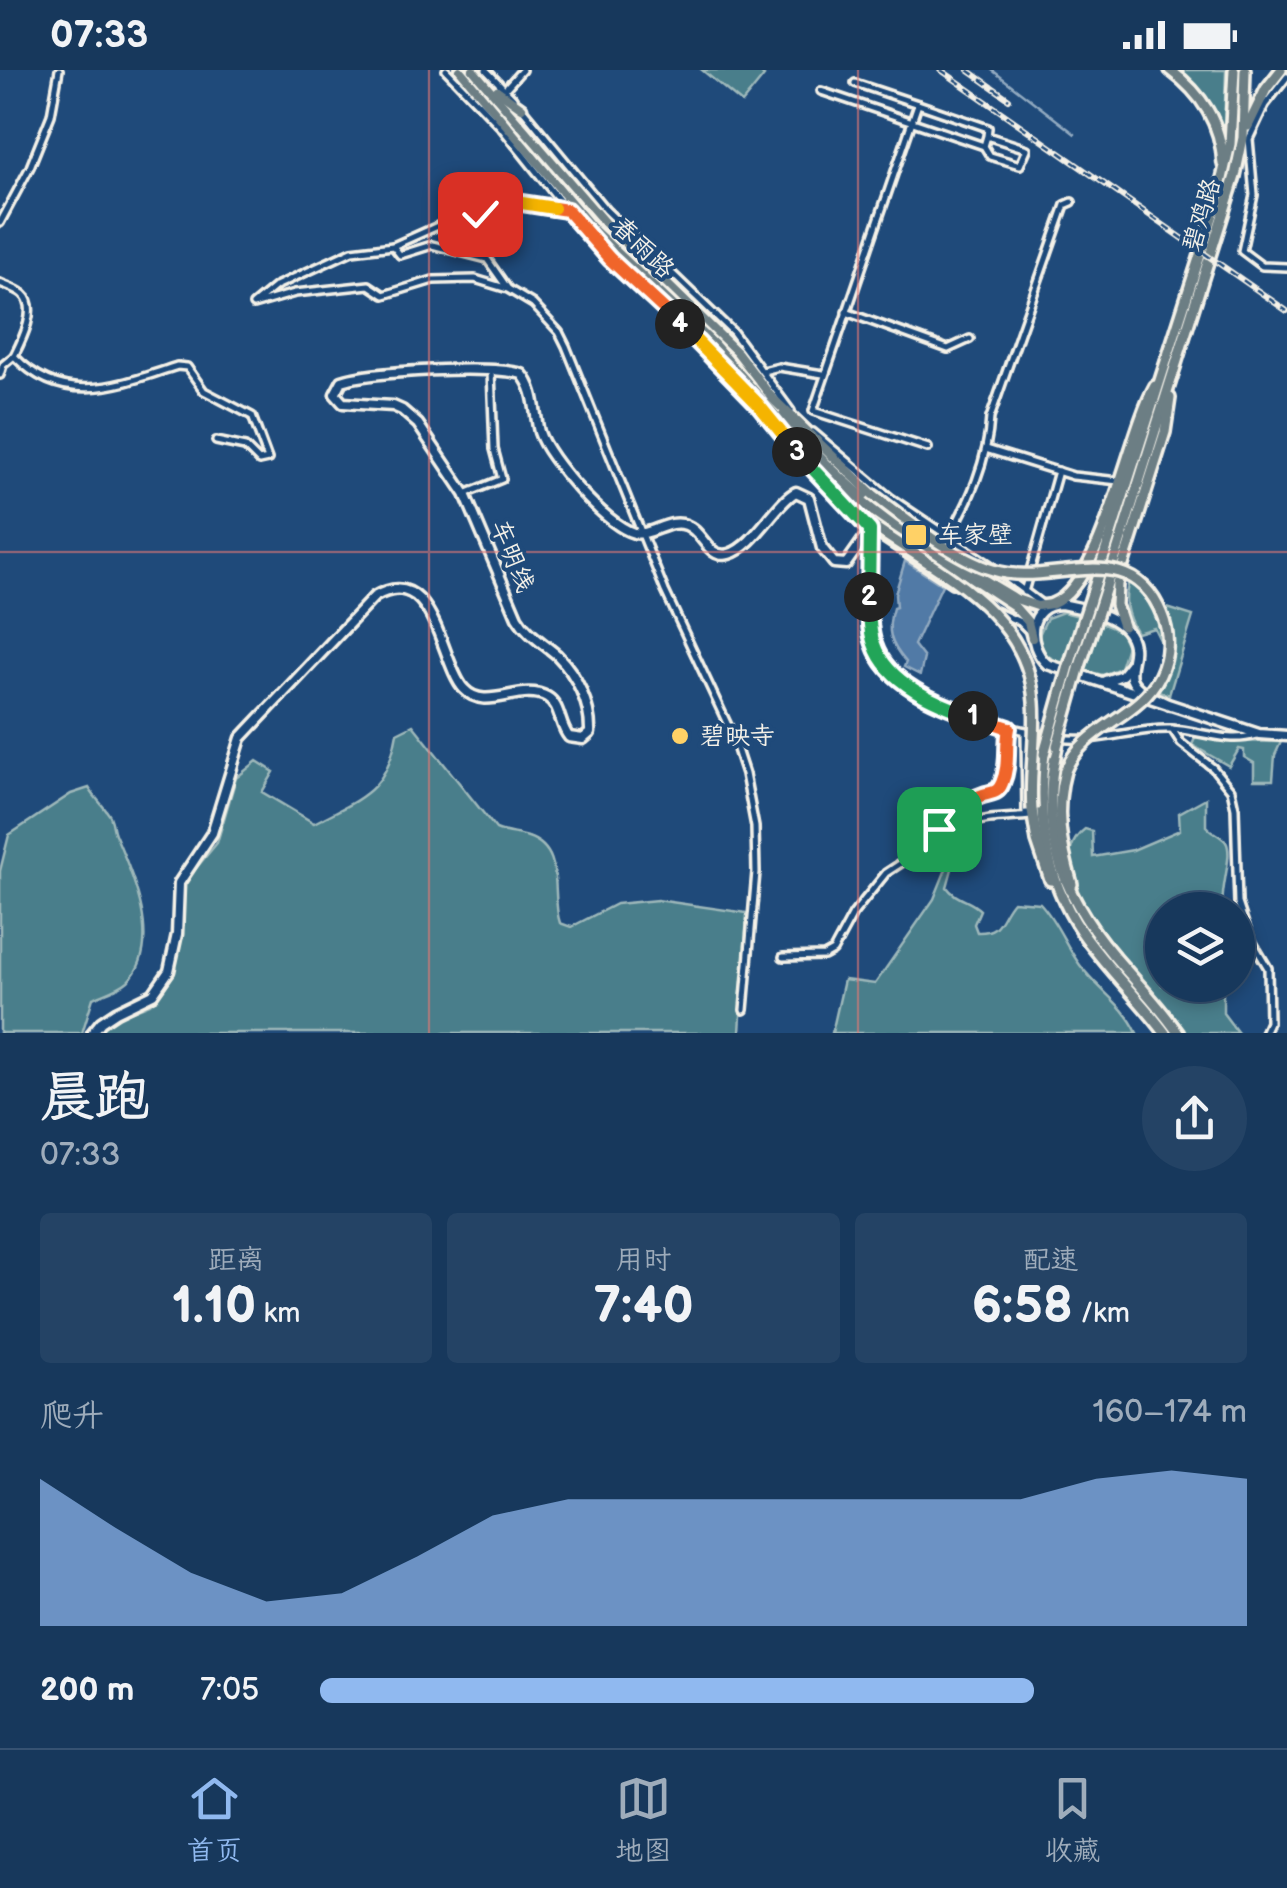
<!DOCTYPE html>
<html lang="zh">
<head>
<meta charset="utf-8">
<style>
	:root { --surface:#17385c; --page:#244365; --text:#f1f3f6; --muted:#9eacbb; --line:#365272; --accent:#90b9f0 }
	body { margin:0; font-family:"Balsamiq Sans","LXGW WenKai TC",sans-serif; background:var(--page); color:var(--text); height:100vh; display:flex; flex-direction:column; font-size:38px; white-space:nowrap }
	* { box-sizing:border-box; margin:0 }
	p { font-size:32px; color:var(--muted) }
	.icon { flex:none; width:55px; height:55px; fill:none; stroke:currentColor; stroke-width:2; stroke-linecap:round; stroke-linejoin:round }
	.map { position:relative; height:963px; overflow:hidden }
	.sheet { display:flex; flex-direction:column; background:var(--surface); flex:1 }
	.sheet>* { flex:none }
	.fabs { position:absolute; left:1145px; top:822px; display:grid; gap:20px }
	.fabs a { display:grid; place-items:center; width:110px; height:110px; border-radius:50%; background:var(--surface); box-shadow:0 5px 15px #0003,0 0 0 2px var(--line); font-size:50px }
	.pin { position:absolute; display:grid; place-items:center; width:85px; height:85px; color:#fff; margin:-42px; border-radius:20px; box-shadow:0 5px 15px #0006 }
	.km { position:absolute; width:50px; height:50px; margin:-25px; border-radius:50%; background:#222; color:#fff; font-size:28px; line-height:50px; text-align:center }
	.round { display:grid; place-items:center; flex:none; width:105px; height:105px; border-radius:52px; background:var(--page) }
	.headline { display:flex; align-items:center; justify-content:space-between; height:170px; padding:0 40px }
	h1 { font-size:55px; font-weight:700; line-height:75px }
	.figures { display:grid; grid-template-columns:repeat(3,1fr); gap:15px; height:170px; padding:10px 40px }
	.figures div { display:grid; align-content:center; border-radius:10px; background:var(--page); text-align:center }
	.figures b { font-size:50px; font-weight:700 }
	.figures small { font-size:28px; font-weight:400 }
	.figures p { font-size:28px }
	.chart { height:280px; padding:20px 40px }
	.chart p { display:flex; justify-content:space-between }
	.chart svg { width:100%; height:180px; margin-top:10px; fill:var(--accent); opacity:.7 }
	ul { padding:0 40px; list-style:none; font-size:32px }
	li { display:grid; grid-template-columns:160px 120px 1fr; align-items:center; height:75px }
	li i { height:25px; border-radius:12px; background:var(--accent) }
	.status { display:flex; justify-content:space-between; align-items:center; height:70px; padding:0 50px; background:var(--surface); direction:ltr }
	.status svg { height:28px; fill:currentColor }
	.dock { display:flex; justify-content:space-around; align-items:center; height:140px; border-top:2px solid var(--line); background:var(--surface); font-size:28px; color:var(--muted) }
	.dock a { display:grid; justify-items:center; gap:5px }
	.dock .active { color:var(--accent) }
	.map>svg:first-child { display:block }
</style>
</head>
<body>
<div class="status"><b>07:33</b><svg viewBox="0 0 49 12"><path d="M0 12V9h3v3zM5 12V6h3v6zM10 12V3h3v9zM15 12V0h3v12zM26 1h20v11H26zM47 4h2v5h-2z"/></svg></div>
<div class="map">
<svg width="1287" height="963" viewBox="0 0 1287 963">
	<rect width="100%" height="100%" fill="#1f4a7a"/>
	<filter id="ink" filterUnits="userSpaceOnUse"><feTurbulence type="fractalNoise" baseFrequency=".01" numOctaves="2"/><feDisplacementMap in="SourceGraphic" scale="20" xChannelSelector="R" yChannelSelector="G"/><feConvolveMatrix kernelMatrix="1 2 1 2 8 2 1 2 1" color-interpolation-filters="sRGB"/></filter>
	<g filter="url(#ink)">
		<g fill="#497e8b" stroke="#9eb8ba" stroke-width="2.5">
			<path d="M702,0H757L764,6L742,33Z"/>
			<path d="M1175,0H1226L1224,63L1207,30Z"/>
			<path d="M1129,512C1151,528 1162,547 1162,574L1154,558L1137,563C1126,545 1123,530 1129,512Z"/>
			<path d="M1164,537L1193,546L1169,625L1156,620C1171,597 1174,563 1164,537Z"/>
			<path d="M1063,542L1079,546L1063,594L1046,585L1038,567L1047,548Z"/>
			<path d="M1101,553L1120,561L1127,576L1120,598L1103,605L1085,601Z"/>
			<path d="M413,655L496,759C507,764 517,763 528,767C567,780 550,826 560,853L571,857L616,834L657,830L747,843L740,963H98L115,948L150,934L165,917L175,896L183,819L188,808L217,773L236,708L257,691L274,702L262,722L314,753C363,727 387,722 397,663Z"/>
			<path d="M1196,666L1224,671L1281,672L1275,685L1273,710H1254V693L1244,687V680L1239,679L1229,696L1192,675Z"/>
			<path d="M89,718C95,728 102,734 108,743C113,749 112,757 115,764C132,803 164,875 128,911C119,919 104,923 93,928L82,963H0V801L9,765L71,724Z"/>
			<path d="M1206,728V756C1212,763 1222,766 1226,772C1234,785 1219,821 1223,840H1162V915H1223V943L1238,963H1187C1160,924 1025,805 1085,759L1092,761L1093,787L1133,780L1180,760L1179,743Z"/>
			<path d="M950,789L952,799L947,817C956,830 969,829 980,840L974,854L977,862C1002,863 999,847 1013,831L1040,833C1057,851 1065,875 1080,895C1099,921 1123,933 1137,963H832L844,910L875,914L934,829Z"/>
		</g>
		<path fill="#517aa6" stroke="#92aac0" stroke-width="2.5" d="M905,491L942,515L914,575L924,588L920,605L904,597L906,592C890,574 886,561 893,538L896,537L895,524Z"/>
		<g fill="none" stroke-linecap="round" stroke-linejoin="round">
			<path stroke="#92aac0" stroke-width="2.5" d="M992,0L1075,64"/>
			<g stroke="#f4f1e8" stroke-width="12">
				<g id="minor">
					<path d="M446,0L500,56L579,155"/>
					<path d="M486,0L513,28"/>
					<path d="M1287,7L1265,35L1249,69L1254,125L1242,181L1262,196L1287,197"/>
					<path d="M855,13L918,34"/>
					<path d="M505,19L522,0"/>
					<path d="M821,21L984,76"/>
					<path d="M520,36L606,140L733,262L791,341"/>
					<path d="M0,153L30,97L51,45L59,0"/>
					<path d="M586,164L696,269L822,406"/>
					<path d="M393,176L449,151L479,144L490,128L564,139"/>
					<path d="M0,213C7,216 17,219 23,224C39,238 21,272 14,286C64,338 119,315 177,296L187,297L204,321L252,346L268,389L259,391L245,377L216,371"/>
					<path d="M508,219L487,189L432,175L400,185L393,176L352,181L276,216L253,235L295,223L369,215L384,225L433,210L475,209L508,219L533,234L559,262L566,276L665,521L732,664L745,704L755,757L756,802L744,940"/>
					<path d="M846,242L948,279L970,269"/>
					<path d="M763,301L779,297L823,304"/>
					<path d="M0,305L3,295L14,286"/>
					<path d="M813,362L891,428L992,496"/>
					<path d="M928,378L813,341L918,34L988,58L987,66L1027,79L1020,95L990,86L984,76L987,66"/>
					<path d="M986,379L1073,406L1119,411"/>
					<path d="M465,424L502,409L494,379L491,301"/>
					<path d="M848,438L870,460L952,514"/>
					<path d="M870,460C870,492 862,547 874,577C898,634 995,655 1049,666"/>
					<path d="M948,467C969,434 988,389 990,348L1065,135L1072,132"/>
					<path d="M1000,503L1043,535"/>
					<path d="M1024,522L1058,401"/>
					<path d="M995,541L1020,552L1028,560"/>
					<path d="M1172,659L1181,673L1213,698L1231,720L1235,738L1238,833L1249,866L1268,898L1269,952L1264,963"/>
					<path d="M1025,661L1026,746"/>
					<path d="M1060,668C1096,674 1133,658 1170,659C1200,660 1227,674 1256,665"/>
					<path d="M932,782C963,744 988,750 1032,746"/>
					<path d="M932,782L939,762"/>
					<path d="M783,887L824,886L833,881L853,844L886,803L912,786L973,730L1000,718C1008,698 1004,679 1009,658"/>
				</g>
			</g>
			<g stroke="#f4f1e8" stroke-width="15">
				<g id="secondary">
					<path d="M1105,611L1122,605L1130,595"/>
					<path d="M1170,635C1158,629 1136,622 1131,608C1128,597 1135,587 1133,576C1129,546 1086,539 1061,534C1027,535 1026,575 1047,594L1259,664L1287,666"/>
					<path d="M92,963L101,952L116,942L153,924L169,901L177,864L179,813L212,763L241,668L374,527C435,491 440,593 464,619C486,643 521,612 547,627C561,635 559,656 569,667L583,669L590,663C591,635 577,605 557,585C543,573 527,564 517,547L465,424L418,354L402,340L393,336L343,333L335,324L342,311C367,301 496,295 522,304C536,320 534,342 539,362C547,388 607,456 634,463C651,467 668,448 686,455C703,461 708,490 729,484C754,477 777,431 796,422L809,428L822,478L834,493L846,494L870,460"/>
				</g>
			</g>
			<g stroke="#f4f1e8" stroke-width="15">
				<g id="primary">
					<path d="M460,0L595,161L715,275L818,394L881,449L1014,536L1028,552L1032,568"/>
					<path d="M473,0L605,153L737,282L773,329"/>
					<path d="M497,20L522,38"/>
					<path d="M579,155L596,167"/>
					<path d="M784,344C844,426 931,477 1016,529L1037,536L1052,534"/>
				</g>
			</g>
			<g stroke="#f4f1e8" stroke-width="16">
				<g id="trunk">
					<path d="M1170,0C1202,24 1221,53 1223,94"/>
					<path d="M1248,56L1266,19L1281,0"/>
					<path d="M771,327L871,423"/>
					<path d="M818,394L828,412L867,452"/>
					<path d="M1089,533L1216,135L1230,74L1234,0"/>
					<path d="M1052,534C1103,514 1127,366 1155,316"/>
					<path d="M1100,536L1235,106L1243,68L1245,0"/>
					<path d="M1123,556L1116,535L1117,514L1165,362L1170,328"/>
					<path d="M1069,596L1084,548"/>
					<path d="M1079,599L1095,551"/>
					<path d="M1057,676C1039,759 1059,821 1113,885C1135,911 1159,935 1178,963"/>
					<path d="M1044,684C1036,745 1046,809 1081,861C1106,898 1139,928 1165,963"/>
					<path d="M1065,701C1054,740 1061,776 1072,814"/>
					<path d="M1032,740L1037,771L1050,810"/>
				</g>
			</g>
			<use href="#minor" stroke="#1f4a7a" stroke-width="5"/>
			<use href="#secondary" stroke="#1f4a7a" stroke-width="8"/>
			<use href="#primary" stroke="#6c7e84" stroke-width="8"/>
			<use href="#trunk" stroke="#6c7e84" stroke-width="9"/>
			<g stroke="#f4f1e8" stroke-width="6">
				<g id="rail">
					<path d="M941,0L1287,241"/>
					<path d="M968,0L1009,29"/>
				</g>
			</g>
			<use href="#rail" stroke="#1f4a7a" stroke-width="2.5" stroke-dasharray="8" stroke-linecap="butt"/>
			<g stroke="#f4f1e8" stroke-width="16" stroke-linecap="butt">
				<g id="trunk-bridge">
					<path d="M871,423C902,447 955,489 993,500C1051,519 1130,464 1162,545C1170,564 1169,586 1160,605C1139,648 1084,655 1065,701"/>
					<path d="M867,452C935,501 1027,538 1034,632C1037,668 1029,704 1032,740"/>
					<path d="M1084,548L1089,533"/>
					<path d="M1095,551L1100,536"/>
					<path d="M1057,676L1079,599"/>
					<path d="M1044,684L1069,596"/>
				</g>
			</g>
			<use href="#trunk-bridge" stroke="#6c7e84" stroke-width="9"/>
		</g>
	</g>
	<g fill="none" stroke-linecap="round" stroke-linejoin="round" filter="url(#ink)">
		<g stroke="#fff" stroke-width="20">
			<path id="split-1" d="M939,759C951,747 967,730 983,725C993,722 998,723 1002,713C1010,695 1005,677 1009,658L973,646"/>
		</g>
		<g stroke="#fff" stroke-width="20">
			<path id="split-2" d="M869,527C869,542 869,560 874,574C887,614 938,634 973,646"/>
		</g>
		<g stroke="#fff" stroke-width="20">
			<path id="split-3" d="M797,382L870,460L869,527"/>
		</g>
		<g stroke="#fff" stroke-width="20">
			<path id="split-4" d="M680,254L758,334L797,382"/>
		</g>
		<g stroke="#fff" stroke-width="20">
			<path id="split-5" d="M554,138L567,140L610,189L680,254"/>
		</g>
		<g stroke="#fff" stroke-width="20">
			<path id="split-6" d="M480,144L490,128L554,138"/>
		</g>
		<use href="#split-1" stroke="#f0652b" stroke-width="12"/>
		<use href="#split-2" stroke="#22a559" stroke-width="12"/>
		<use href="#split-3" stroke="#22a559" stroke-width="12"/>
		<use href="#split-4" stroke="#f5b400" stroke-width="12"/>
		<use href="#split-5" stroke="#f0652b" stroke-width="12"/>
		<use href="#split-6" stroke="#f5b400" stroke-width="12"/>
	</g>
	<path fill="none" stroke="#e27875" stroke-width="2.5" stroke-opacity="0.55" d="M429,0V963M858,0V963M0,482H1287"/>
	<g fill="#ffd166" stroke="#1f4a7a" stroke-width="4">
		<rect x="904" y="453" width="24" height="24" rx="5"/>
		<circle cx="680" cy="666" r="10"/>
	</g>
	<g text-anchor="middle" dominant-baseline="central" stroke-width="8" stroke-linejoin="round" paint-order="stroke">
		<g font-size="25" fill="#f4f1e8" stroke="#1f4a7a">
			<text transform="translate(1202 145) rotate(-73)">碧鸡路</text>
			<text transform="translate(643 178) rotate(44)">春雨路</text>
			<text transform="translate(512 486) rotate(68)">车明线</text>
		</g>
		<g font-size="25" fill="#f4f1e8" stroke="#1f4a7a" text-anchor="start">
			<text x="938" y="465">车家壁</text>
			<text x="700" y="666">碧映寺</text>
		</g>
	</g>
</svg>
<div class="fabs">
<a><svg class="icon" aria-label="layers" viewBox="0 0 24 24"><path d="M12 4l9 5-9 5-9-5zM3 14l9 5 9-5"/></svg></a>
</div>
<div class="pin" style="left:939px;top:759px;background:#1e9e55"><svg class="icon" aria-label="arrive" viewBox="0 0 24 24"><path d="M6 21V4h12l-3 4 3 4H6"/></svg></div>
<div class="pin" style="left:480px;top:144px;background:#d93025"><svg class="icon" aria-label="check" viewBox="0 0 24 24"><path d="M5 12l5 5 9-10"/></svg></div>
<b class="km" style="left:973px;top:646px">1</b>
<b class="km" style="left:869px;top:527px">2</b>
<b class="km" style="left:797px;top:382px">3</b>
<b class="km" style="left:680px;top:254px">4</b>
</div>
<section class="sheet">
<div class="headline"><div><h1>晨跑</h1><p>07:33</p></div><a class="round"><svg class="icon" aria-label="share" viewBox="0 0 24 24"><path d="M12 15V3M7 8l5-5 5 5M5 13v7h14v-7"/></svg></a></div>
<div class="figures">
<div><p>距离</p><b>1.10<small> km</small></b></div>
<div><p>用时</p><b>7:40</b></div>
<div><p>配速</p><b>6:58<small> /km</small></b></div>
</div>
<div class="chart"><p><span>爬升</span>160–174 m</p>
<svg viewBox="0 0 160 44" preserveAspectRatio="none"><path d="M0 44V8L10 20L20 31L30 38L40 36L50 27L60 17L70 13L80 13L90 13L100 13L110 13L120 13L130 13L140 8L150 6L160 8V44z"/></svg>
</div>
<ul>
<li><b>200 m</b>7:05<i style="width:77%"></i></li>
</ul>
</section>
<nav class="dock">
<a class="active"><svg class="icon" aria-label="home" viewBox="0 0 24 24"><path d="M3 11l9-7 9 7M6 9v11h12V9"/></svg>首页</a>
<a><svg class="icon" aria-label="map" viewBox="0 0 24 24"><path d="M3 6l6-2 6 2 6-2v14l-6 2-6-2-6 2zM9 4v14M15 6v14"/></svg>地图</a>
<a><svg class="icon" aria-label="saved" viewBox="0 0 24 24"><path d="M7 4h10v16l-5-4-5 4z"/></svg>收藏</a>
</nav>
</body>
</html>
